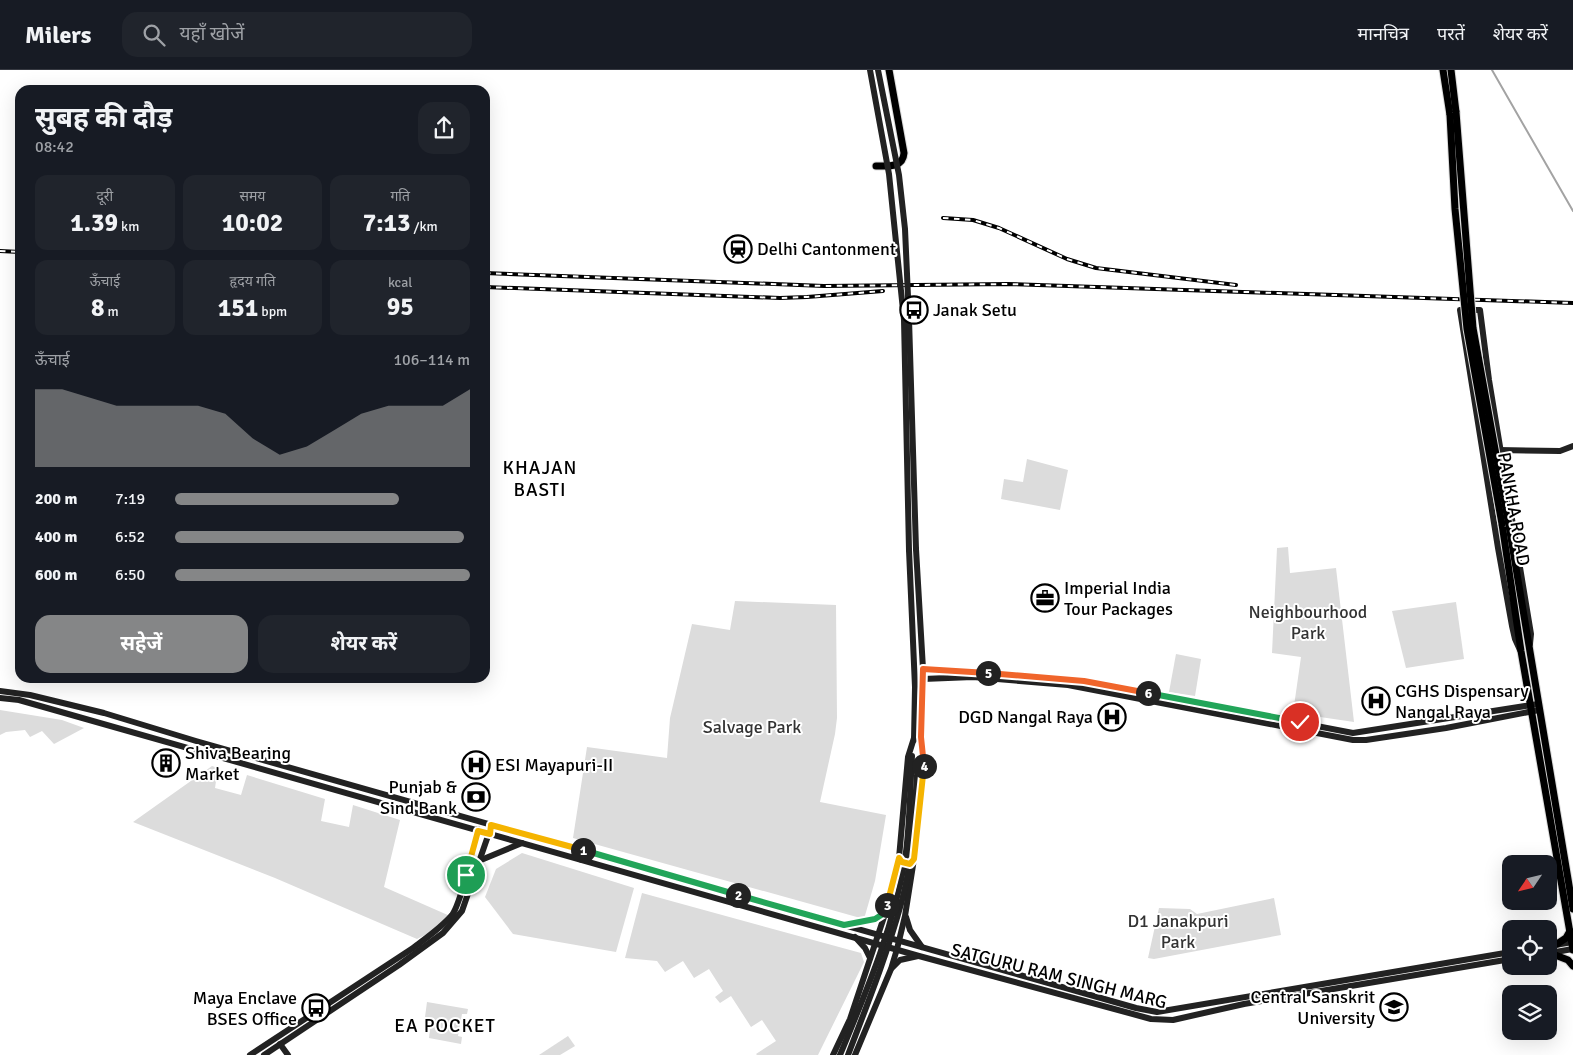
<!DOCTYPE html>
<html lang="hi">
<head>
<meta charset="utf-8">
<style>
	:root { --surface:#171b24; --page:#20242c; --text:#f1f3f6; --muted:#9ea1a6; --line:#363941; --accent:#858687 }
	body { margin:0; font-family:Signika,"Noto Sans Devanagari",sans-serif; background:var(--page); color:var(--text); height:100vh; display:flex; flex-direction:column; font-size:19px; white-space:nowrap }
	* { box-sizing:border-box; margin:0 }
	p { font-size:16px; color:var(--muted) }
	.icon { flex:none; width:28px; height:28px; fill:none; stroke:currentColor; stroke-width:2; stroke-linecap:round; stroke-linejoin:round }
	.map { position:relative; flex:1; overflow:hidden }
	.side { position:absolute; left:15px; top:15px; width:475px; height:598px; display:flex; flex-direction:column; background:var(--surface); border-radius:15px; box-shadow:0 5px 20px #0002 }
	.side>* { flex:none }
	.needle { width:32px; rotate:235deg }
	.fabs { position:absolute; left:1502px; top:785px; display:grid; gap:10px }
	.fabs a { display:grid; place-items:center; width:55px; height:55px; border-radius:10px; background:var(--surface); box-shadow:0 5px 20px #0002; font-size:25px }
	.pin { position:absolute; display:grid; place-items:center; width:42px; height:42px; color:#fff; margin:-21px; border:2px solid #fff; border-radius:50%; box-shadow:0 1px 5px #0007 }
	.km { position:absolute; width:25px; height:25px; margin:-12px; border-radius:50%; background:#222; color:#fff; font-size:14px; line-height:25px; text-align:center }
	.round { display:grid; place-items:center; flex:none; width:52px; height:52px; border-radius:15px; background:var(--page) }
	.head { display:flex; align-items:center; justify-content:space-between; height:85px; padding:0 20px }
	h1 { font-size:28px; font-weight:700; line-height:38px }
	.stats { display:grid; grid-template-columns:repeat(3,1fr); gap:8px; height:85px; padding:5px 20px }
	.stats div { display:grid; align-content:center; border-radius:12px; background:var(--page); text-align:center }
	.stats b { font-size:25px; font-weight:700 }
	.stats small { font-size:14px; font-weight:400 }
	.stats p { font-size:14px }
	.chart { height:140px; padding:10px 20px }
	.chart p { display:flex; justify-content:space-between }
	.chart svg { width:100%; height:90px; margin-top:5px; fill:var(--accent); opacity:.7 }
	.primary-button { display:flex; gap:10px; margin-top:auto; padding:10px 20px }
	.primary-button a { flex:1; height:58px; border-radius:15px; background:var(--accent); color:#fff; font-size:20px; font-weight:700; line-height:58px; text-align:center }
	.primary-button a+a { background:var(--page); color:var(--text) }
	ul { padding:0 20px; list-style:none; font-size:16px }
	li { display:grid; grid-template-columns:80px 60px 1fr; align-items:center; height:38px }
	li i { height:12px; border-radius:6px; background:var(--accent) }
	header { display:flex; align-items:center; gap:30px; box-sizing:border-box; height:70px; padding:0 25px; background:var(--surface); border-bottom:1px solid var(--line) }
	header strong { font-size:24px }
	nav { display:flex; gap:28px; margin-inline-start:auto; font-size:18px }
	.search { width:350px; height:45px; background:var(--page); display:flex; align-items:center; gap:12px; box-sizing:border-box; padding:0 18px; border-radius:15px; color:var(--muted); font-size:19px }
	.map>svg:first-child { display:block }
</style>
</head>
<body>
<header>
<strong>Milers</strong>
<div class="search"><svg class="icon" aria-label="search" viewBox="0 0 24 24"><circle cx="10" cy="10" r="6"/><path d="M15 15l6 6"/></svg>यहाँ खोजें</div>
<nav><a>मानचित्र</a><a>परतें</a><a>शेयर करें</a></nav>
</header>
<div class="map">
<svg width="1573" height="985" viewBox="0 0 1573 985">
	<rect width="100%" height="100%" fill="#fff"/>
	<g fill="#dcdcdc">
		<path d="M1027,389L1068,400L1060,440L1001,429L1004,409L1023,412Z"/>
		<path d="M1288,477L1290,503L1336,498L1354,652L1293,643L1301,587L1272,583L1277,478Z"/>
		<path d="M735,531L836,535L837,648L835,664L820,732L886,745L875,811L864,849L573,768L587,677L667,688L670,648L692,554L730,560Z"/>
		<path d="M1456,532L1464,589L1406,598L1392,541Z"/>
		<path d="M1176,584L1201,589L1195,626L1169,622Z"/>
		<path d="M0,640L62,650L84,658L54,674L42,661L30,667L25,660L6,662L0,665Z"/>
		<path d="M212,696L218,698L215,718L241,725L247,705L325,729L321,751L349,757L353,735L400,750L384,817L450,846L443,856L417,869L275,808L133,752Z"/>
		<path d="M522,783L634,818L616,882L513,864L485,827L496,799Z"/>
		<path d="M642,823L861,883L864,892L818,985H757L756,984L776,971L762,950L751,957L731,926L720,933L715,927L723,921L709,899L694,908L683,891L665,902L657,891L625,888Z"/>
		<path d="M1274,828L1281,865L1154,889L1148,888L1159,838L1190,839L1197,844Z"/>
		<path d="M427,932L468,939L467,944H462L458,966L462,967L461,974L429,968L431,948L425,947Z"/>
		<path d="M568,966L575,976L560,985H539Z"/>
	</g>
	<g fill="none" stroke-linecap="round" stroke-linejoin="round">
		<path stroke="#a3a3a3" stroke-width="2" d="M1492,0L1573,141"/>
		<g stroke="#dbdbdb" stroke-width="9">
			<g id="primary">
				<path d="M1443,0L1450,45"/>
				<path d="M1451,0L1456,42"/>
				<path d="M876,96C888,96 903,98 904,83L889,0"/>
				<path d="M1502,454L1521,581L1573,880"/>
				<path d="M1509,456L1573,839"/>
				<path d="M1557,874L1566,868L1570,861"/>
				<path d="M1550,883L1568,890L1573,896"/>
			</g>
		</g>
		<g stroke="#222" stroke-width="6">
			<path d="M1498,380L1560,381L1573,376"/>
			<path d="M909,480L915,617L914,670"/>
			<path d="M1520,580L1515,569L1512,556L1498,478L1460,240H1480L1489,310L1531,564L1530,574"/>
			<path d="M923,599L1055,608L1084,611L1353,663L1538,634"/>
			<path d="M923,609L973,607L1068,615L1353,670H1366L1446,658L1539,640"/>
			<path d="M0,621L30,625L104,643L196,671L1136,938L1157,942L1511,882"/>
			<path d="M0,628L19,630L919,886L1151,949L1173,950L1244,934L1511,889"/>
			<path d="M481,790L522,773"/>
			<path d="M906,847L910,860L922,877"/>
			<path d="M845,855L875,849L885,842"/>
			<path d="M855,867L865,878L870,888"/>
			<path d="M1549,876L1573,872"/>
			<path d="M1550,883L1573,879"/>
			<path d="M892,898L900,890L918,886"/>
			<path d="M280,974L288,985"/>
			<path d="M250,985L413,878C426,868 441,858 452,845C460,835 475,774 478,759"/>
			<path d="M264,985L399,895L443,863L462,841L490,760"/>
			<path d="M833,985L850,949L886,841L899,788L908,687L914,668"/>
			<path d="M855,985L891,899L897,879L905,846L914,789L924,697L921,667L923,599L916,479"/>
		</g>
		<use href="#primary" stroke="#000" stroke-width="7"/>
		<g stroke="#000" stroke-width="4">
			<g id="rail">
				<path d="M943,148L973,150L999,158L1067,189L1096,198L1236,215"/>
				<path d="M0,181L20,182"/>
				<path d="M485,203L824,216L1008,214L1573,233"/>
				<path d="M485,217L780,228L807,227L883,221"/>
			</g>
		</g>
		<use href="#rail" stroke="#fff" stroke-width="2" stroke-dasharray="5.5" stroke-linecap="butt"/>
		<g stroke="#dbdbdb" stroke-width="9" stroke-linecap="butt">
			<g id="primary-bridge">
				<path d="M1456,42L1473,258L1509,456"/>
				<path d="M1450,45L1455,139L1467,259L1502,454"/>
			</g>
		</g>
		<g stroke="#222" stroke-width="6">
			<path d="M870,0L889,104L904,250L909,480"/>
			<path d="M878,0L899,105L905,159L909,249L916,479"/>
			<path d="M840,985C866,922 894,857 905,789C910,757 910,719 912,686"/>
			<path d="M848,985C867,935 887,885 901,834C914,788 914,740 918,693"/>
		</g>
		<use href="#primary-bridge" stroke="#000" stroke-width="7"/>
	</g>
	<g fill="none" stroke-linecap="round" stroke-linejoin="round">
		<g stroke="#fff" stroke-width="10">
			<path id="split-1" d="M466,805L478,761L490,764L491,755L583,780"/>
		</g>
		<g stroke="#fff" stroke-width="10">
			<path id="split-2" d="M583,780L738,825"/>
		</g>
		<g stroke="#fff" stroke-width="10">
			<path id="split-3" d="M738,825L844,855L875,849L886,842L887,835"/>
		</g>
		<g stroke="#fff" stroke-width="10">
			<path id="split-4" d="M887,835L899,788L902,792L910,794L914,789L924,696"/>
		</g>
		<g stroke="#fff" stroke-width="10">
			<path id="split-5" d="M924,696L921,667L923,599L988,603"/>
		</g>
		<g stroke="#fff" stroke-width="10">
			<path id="split-6" d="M988,603L1084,611L1148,623"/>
		</g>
		<g stroke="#fff" stroke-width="10">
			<path id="split-7" d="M1148,623L1300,652"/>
		</g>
		<use href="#split-1" stroke="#f5b400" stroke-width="6"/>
		<use href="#split-2" stroke="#22a559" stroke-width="6"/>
		<use href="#split-3" stroke="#22a559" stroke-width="6"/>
		<use href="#split-4" stroke="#f5b400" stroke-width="6"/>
		<use href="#split-5" stroke="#f0652b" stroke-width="6"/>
		<use href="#split-6" stroke="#f0652b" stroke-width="6"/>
		<use href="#split-7" stroke="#22a559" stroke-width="6"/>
	</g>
	<defs>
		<g id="station-ring" transform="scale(1.4375)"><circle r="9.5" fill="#fff" stroke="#000" stroke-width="1.5"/><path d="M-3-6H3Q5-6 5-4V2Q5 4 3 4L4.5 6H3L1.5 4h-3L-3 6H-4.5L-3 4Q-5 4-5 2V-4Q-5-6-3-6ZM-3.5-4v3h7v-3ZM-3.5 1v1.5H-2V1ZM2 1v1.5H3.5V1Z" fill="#000"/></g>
		<g id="bus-ring" transform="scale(1.4375)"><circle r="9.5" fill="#fff" stroke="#000" stroke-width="1.5"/><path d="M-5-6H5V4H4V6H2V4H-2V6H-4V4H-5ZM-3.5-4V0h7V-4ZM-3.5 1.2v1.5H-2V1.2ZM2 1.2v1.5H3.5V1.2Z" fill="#000"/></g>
		<g id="office-ring" transform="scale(1.4375)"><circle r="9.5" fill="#fff" stroke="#000" stroke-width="1.5"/><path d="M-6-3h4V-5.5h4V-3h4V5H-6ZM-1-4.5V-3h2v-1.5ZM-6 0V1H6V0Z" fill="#000"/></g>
		<g id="hospital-ring" transform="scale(1.4375)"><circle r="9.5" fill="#fff" stroke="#000" stroke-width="1.5"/><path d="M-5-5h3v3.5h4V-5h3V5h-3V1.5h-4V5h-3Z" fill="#000"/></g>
		<g id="building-ring" transform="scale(1.4375)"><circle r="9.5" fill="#fff" stroke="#000" stroke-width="1.5"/><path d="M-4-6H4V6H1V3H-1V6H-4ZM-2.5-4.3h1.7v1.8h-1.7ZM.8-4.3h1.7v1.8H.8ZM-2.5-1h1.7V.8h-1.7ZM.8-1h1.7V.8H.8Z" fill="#000"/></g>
		<g id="bank-ring" transform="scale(1.4375)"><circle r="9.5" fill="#fff" stroke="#000" stroke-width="1.5"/><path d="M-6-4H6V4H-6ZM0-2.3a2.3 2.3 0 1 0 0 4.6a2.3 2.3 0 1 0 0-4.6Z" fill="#000"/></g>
		<g id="university-ring" transform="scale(1.4375)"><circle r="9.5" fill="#fff" stroke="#000" stroke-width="1.5"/><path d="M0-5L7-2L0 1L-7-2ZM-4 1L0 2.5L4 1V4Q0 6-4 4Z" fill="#000"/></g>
	</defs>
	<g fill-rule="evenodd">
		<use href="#station-ring" x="738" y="179"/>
		<use href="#bus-ring" x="914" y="240"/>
		<use href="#office-ring" x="1045" y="528"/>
		<use href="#hospital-ring" x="1376" y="631"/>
		<use href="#hospital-ring" x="1112" y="647"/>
		<use href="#building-ring" x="166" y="693"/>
		<use href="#hospital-ring" x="476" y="695"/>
		<use href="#bank-ring" x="476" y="727"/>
		<use href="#university-ring" x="1394" y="937"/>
		<use href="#bus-ring" x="316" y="938"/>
	</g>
	<g text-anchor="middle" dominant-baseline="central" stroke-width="4" stroke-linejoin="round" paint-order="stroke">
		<g font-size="18" fill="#000" stroke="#fff" text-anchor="start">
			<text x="757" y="179">Delhi Cantonment</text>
			<text x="933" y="240">Janak Setu</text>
			<text x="1064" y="518">Imperial India<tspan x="1064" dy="21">Tour Packages</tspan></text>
			<text x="1395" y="621">CGHS Dispensary<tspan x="1395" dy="21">Nangal Raya</tspan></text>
			<text x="1093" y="647" text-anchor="end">DGD Nangal Raya</text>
			<text x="185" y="683">Shiva Bearing<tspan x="185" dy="21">Market</tspan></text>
			<text x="495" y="695">ESI Mayapuri-II</text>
			<text x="457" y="717" text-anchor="end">Punjab &amp;<tspan x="457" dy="21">Sind Bank</tspan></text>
			<text x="1375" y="927" text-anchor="end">Central Sanskrit<tspan x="1375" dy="21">University</tspan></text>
			<text x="297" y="928" text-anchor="end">Maya Enclave<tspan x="297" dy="21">BSES Office</tspan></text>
		</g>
		<g font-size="18" fill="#000" stroke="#fff">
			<text transform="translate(1514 439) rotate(80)">PANKHA ROAD</text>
			<text transform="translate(1059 906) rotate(14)">SATGURU RAM SINGH MARG</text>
		</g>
		<g font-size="18" fill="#333" stroke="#fff">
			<text x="1308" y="542">Neighbourhood<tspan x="1308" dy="21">Park</tspan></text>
			<text x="752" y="657">Salvage Park</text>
			<text x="1178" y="851">D1 Janakpuri<tspan x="1178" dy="21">Park</tspan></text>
		</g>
		<g font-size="19" letter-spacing="1" fill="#000" stroke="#fff">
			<text x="540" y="398">KHAJAN<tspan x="540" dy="22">BASTI</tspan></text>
			<text x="445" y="956">EA POCKET</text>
		</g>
	</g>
</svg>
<div class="fabs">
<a><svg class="needle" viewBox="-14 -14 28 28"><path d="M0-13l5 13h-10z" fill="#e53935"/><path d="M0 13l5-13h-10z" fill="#9ea1a6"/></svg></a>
<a><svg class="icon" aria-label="locate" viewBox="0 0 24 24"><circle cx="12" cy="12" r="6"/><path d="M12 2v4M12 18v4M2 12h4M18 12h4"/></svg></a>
<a><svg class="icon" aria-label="layers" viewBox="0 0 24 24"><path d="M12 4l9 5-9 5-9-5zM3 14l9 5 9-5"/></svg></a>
</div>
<div class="pin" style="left:466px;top:805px;background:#1e9e55"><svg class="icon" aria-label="arrive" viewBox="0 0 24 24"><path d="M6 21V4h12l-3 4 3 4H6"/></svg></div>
<div class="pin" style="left:1300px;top:652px;background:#d93025"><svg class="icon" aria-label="check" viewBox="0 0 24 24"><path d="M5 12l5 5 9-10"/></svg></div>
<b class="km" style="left:583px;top:780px">1</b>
<b class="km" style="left:738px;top:825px">2</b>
<b class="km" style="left:887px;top:835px">3</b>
<b class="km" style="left:924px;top:696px">4</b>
<b class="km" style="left:988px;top:603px">5</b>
<b class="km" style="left:1148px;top:623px">6</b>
<section class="side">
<div class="head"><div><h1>सुबह की दौड़</h1><p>08:42</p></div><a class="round"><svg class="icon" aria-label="share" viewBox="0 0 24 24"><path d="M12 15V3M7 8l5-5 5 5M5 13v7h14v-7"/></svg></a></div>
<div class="stats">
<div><p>दूरी</p><b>1.39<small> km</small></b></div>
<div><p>समय</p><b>10:02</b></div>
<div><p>गति</p><b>7:13<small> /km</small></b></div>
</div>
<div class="stats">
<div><p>ऊँचाई</p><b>8<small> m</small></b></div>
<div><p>हृदय गति</p><b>151<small> bpm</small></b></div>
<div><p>kcal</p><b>95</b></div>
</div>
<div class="chart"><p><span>ऊँचाई</span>106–114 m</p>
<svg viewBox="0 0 160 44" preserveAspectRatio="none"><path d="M0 44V6L10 6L20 10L30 14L40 14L50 14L60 14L70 18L80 30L90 38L100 34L110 26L120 18L130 14L140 14L150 14L160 6V44z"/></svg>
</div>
<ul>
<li><b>200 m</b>7:19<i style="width:76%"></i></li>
<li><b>400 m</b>6:52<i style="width:98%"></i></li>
<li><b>600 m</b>6:50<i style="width:100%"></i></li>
</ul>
<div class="primary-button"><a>सहेजें</a><a>शेयर करें</a></div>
</section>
</div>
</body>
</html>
